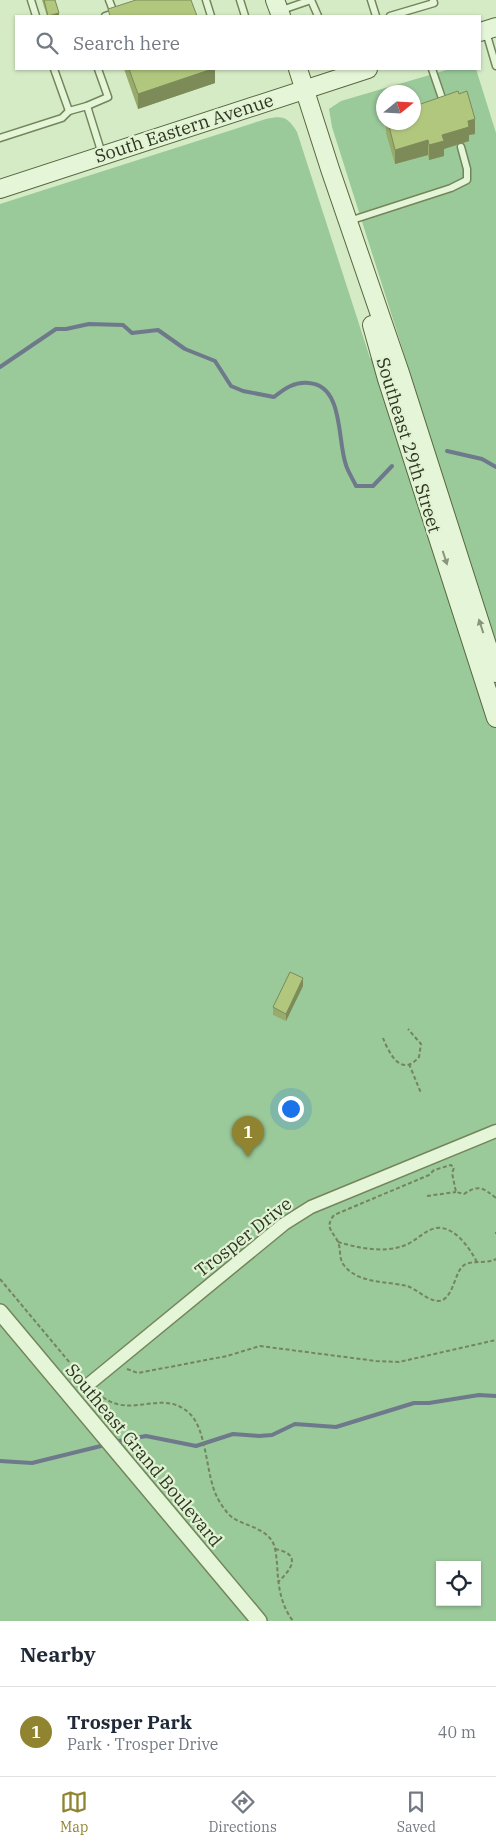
<!DOCTYPE html>
<html lang="en">
<head>
<meta charset="utf-8">
<style>
  :root { --surface:#fff; --page:#f6f6f7; --text:#1f2937; --muted:#747a83; --line:#e0e1e3; --accent:#908430 }
  body { margin:0; font-family:"IBM Plex Serif",serif; background:var(--page); color:var(--text) }
  .controls { position:absolute; right:15px; bottom:15px; display:grid; overflow:hidden; border-radius:0px; box-shadow:0 1px 4px #0004 }
  .controls button { width:45px; height:45px; display:grid; place-items:center; padding:0; border:0; border-bottom:1px solid var(--line); background:var(--surface); color:var(--text); font:25px sans-serif }
  .compass { position:absolute; left:376px; top:85px; width:45px; height:45px; border-radius:50%; background:var(--surface); box-shadow:0 1px 4px #0004; rotate:72deg }
  .you { position:absolute; left:290px; top:1108px; width:18px; height:18px; margin:-12px; border:4px solid #fff; border-radius:50%; background:#1a73e8; box-shadow:0 0 0 8px #1a73e833 }
  .badge { display:grid; place-items:center; width:32px; height:32px; border-radius:50%; background:var(--accent); color:#fff; font-size:16px; font-weight:700 }
  .pin { position:absolute; translate:-50% -41px; filter:drop-shadow(0 1px 2px #0008) }
  .pin::after { content:''; position:absolute; top:26px; width:18px; height:15px; background:inherit; clip-path:polygon(0 0,100% 0,50% 100%) }
  .list { margin:0; padding:0; list-style:none }
  h2 { display:flex; justify-content:space-between; align-items:center; height:65px; margin:0; padding:0 20px; font-size:21px }
  h2 small { font-size:16px; font-weight:400; color:var(--muted) }
  .list li { display:grid; grid-template-columns:32px 1fr auto; gap:15px; align-items:center; box-sizing:border-box; height:90px; padding:0 20px; border-top:1px solid var(--line) }
  .list b { display:block; font-size:19px; white-space:nowrap }
  .list p { margin:0; font-size:16px; white-space:nowrap; color:var(--muted) }
  .list em { font-size:16px; font-style:normal; color:var(--muted) }
  .icon { flex:none; width:28px; height:28px; fill:none; stroke:currentColor; stroke-width:2; stroke-linecap:round; stroke-linejoin:round }
  .map { position:relative; flex:none; width:496px; height:1621px; overflow:hidden }
  .search { position:absolute; background:var(--surface); box-shadow:0 1px 4px #0004; left:15px; right:15px; top:15px; height:55px; display:flex; align-items:center; gap:12px; box-sizing:border-box; padding:0 18px; border-radius:0px; color:var(--muted); font-size:19px }
  .sheet { height:155px; background:var(--surface) }
  nav { display:flex; justify-content:space-around; align-items:center; box-sizing:border-box; height:70px; border-top:1px solid var(--line); background:var(--surface); font-size:14px; color:var(--muted) }
  nav a { display:grid; justify-items:center; gap:2px }
  nav .on { color:var(--accent) }
  .map>svg:first-child { display:block }
  .green { fill:#9ac99a; fill-rule:evenodd }
  .lines { fill:none; stroke-linecap:round; stroke-linejoin:round }
  .stream { stroke:#6e798c; stroke-width:4 }
  .service-casing { stroke:#74855c; stroke-width:9 }
  .minor-casing { stroke:#74855c; stroke-width:15 }
  .tertiary-casing { stroke:#74855c; stroke-width:18 }
  .secondary-casing { stroke:#586740; stroke-width:20 }
  .path { stroke:#74855c; stroke-width:2; stroke-dasharray:4 2.5; stroke-linecap:butt }
  .service { stroke:#e5f6d8; stroke-width:6 }
  .minor { stroke:#e5f6d8; stroke-width:12 }
  .tertiary { stroke:#e5f6d8; stroke-width:15 }
  .secondary { stroke:#e5f6d8; stroke-width:18 }
  .wall { fill:#98ab6c }
  .shaded-wall { fill:#7c8b58 }
  .building { fill:#b1c77e; stroke:#7c8b58 }
  .oneway { fill:#8a967c }
  .labels { text-anchor:middle; dominant-baseline:central; stroke-width:4.5; stroke-linejoin:round; paint-order:stroke }
  .street-label { font-size:18px; fill:#2e361f; stroke:#e1f3d4 }
</style>
</head>
<body>
<div class="map">
<svg width="496" height="1621" viewBox="0 0 496 1621">
  <rect width="100%" height="100%" fill="#d5ebc5"/>
  <path class="green" d="M450 69H476L496 133V1621H0V204L266 119C283 115 288 117 297 132L370 358 411 376 332 127 329 109 341 101ZM384 92H414V122H384ZM440 1565H477V1602H440Z"/>
  <g class="lines">
    <g class="stream">
      <path d="M0 367 56 329H66L89 324 123 325 132 333 158 330 185 349 215 361 231 386 243 391 274 397C284 389 295 381 309 383 344 386 337 440 346 465 348 472 353 479 356 486H373L392 466"/>
      <path d="M447 451 482 459 496 467"/>
      <path d="M114 1442 146 1436 196 1446 233 1434 259 1436 272 1435 295 1424 336 1427 414 1403H429L479 1395 496 1396"/>
      <path d="M0 1461 32 1463 105 1445"/>
    </g>
    <defs>
      <g id="service">
        <path d="M31 0 36 16"/>
        <path d="M206 0 211 16"/>
        <path d="M240 0 245 16"/>
        <path d="M311 0 318 16"/>
        <path d="M371 0 376 16"/>
        <path d="M279 11 311 0"/>
        <path d="M105 16 114 13 109 0"/>
        <path d="M390 16 434 3 433 0"/>
        <path d="M486 32 496 66"/>
        <path d="M54 69 69 111 87 106 102 154"/>
        <path d="M432 69 444 104"/>
        <path d="M87 106 108 97 98 69"/>
        <path d="M0 138 62 118 69 111"/>
        <path d="M349 221 451 188 467 180V169L461 147"/>
      </g>
      <path id="minor" d="M89 1384 284 1224 311 1207 496 1131"/>
      <path id="tertiary" d="M0 1312 259 1621"/>
      <g id="secondary">
        <path d="M275 0 281 16"/>
        <path d="M480 32 496 27"/>
        <path d="M298 69 330 169 400 373 496 673"/>
        <path d="M0 189 368 69"/>
        <path d="M372 325 387 379 496 718"/>
      </g>
    </defs>
    <use href="#service" class="service-casing"/>
    <use href="#minor" class="minor-casing"/>
    <use href="#tertiary" class="tertiary-casing"/>
    <use href="#secondary" class="secondary-casing"/>
    <g class="path">
      <path d="M383 1038C389 1053 401 1078 419 1057L421 1044 408 1029"/>
      <path d="M409 1064 421 1093"/>
      <path d="M427 1196 456 1192"/>
      <path d="M496 1198C483 1188 479 1184 464 1194L456 1192 452 1173 454 1168 451 1165 434 1170 429 1175 334 1215C324 1228 333 1231 338 1242 341 1249 339 1258 343 1264 357 1284 386 1281 407 1286 417 1289 426 1300 438 1301 452 1301 454 1277 461 1268 469 1258 485 1265 496 1259"/>
      <path d="M496 1232V1234"/>
      <path d="M338 1242C358 1248 383 1253 403 1246 413 1243 421 1234 430 1230 451 1220 469 1247 477 1262"/>
      <path d="M0 1279 80 1375"/>
      <path d="M127 1369 138 1373 227 1356 260 1346 376 1361 399 1362 496 1340"/>
      <path d="M98 1393C129 1423 162 1386 190 1414 207 1430 206 1476 217 1497 220 1503 227 1514 233 1518 246 1526 264 1528 272 1541 276 1547 276 1556 277 1563 278 1584 280 1604 293 1621"/>
      <path d="M275 1549C302 1554 292 1569 278 1582"/>
    </g>
    <use href="#service" class="service"/>
    <use href="#minor" class="minor"/>
    <use href="#tertiary" class="tertiary"/>
    <use href="#secondary" class="secondary"/>
  </g>
  <g class="wall">
    <path d="M42 0H55L59 16H47Z"/>
    <path d="M124 69H215V83L138 109Z"/>
    <path d="M415 106 475 134 469 135V141L444 149V156L429 160 428 155 395 164 386 133V122H414Z"/>
    <path d="M303 986 286 1021 273 1015V1007Z"/>
  </g>
  <g class="shaded-wall">
    <path d="M59 13V16H48Z"/>
    <path d="M212 69H215V83L138 109V94Z"/>
    <path d="M475 119V134L469 135V141L444 149V156L429 160V145L442 135 468 121Z"/>
    <path d="M428 140V155L395 164V150Z"/>
    <path d="M303 978V986L286 1021V1014Z"/>
  </g>
  <g class="building">
    <path d="M44 0H55L59 13 48 16Z"/>
    <path d="M136 0H191L197 16H110L108 9Z"/>
    <path d="M129 69H212L138 94Z"/>
    <path d="M458 91 459 94 467 91 475 119 468 121 469 127 442 135 444 141 429 145 428 140 395 150 388 122H414V109L416 108 415 106Z"/>
    <path d="M290 972 303 978 286 1014 273 1007Z"/>
  </g>
  <defs><path id="oneway-solid" d="M-6-.8H1V-3.2L6.5 0L1 3.2V.8H-6Z" transform="scale(1.25)"/></defs>
  <g class="oneway">
    <use href="#oneway-solid" transform="translate(445 558) rotate(72)"/>
    <use href="#oneway-solid" transform="translate(481 626) rotate(-108)"/>
  </g>
  <g class="labels">
    <g class="street-label">
      <text transform="translate(184 128) rotate(-18)">South Eastern Avenue</text>
      <text transform="translate(409 445) rotate(73)">Southeast 29th Street</text>
      <text transform="translate(243 1237) rotate(-38)">Trosper Drive</text>
      <text transform="translate(144 1455) rotate(50)">Southeast Grand Boulevard</text>
    </g>
  </g>
</svg>
<div class="controls">
<button><svg class="icon" aria-label="locate" viewBox="0 0 24 24"><circle cx="12" cy="12" r="6"/><path d="M12 2v4M12 18v4M2 12h4M18 12h4"/></svg></button>
</div>
<svg class="compass" viewBox="-18 -18 36 36"><path d="M0-13l5 13h-10z" fill="#e53935"/><path d="M0 13l5-13h-10z" fill="#747a83"/></svg>
<div class="you"></div>
<div class="pin badge" style="left:248px;top:1157px">1</div>
<div class="search"><svg class="icon" aria-label="search" viewBox="0 0 24 24"><circle cx="10" cy="10" r="6"/><path d="M15 15l6 6"/></svg>Search here</div>
</div>
<section class="sheet">
<h2>Nearby<small></small></h2>
<ul class="list">
<li><span class="badge">1</span><div><b>Trosper Park</b><p>Park · Trosper Drive</p></div><em>40 m</em></li>
</ul>
</section>
<nav>
<a class="on"><svg class="icon" aria-label="map" viewBox="0 0 24 24"><path d="M3 6l6-2 6 2 6-2v14l-6 2-6-2-6 2zM9 4v14M15 6v14"/></svg>Map</a>
<a><svg class="icon" aria-label="directions" viewBox="0 0 24 24"><path d="M12 3l9 9-9 9-9-9zM9 14v-3h6M13 9l2 2-2 2"/></svg>Directions</a>
<a><svg class="icon" aria-label="saved" viewBox="0 0 24 24"><path d="M7 4h10v16l-5-4-5 4z"/></svg>Saved</a>
</nav>
</body>
</html>
